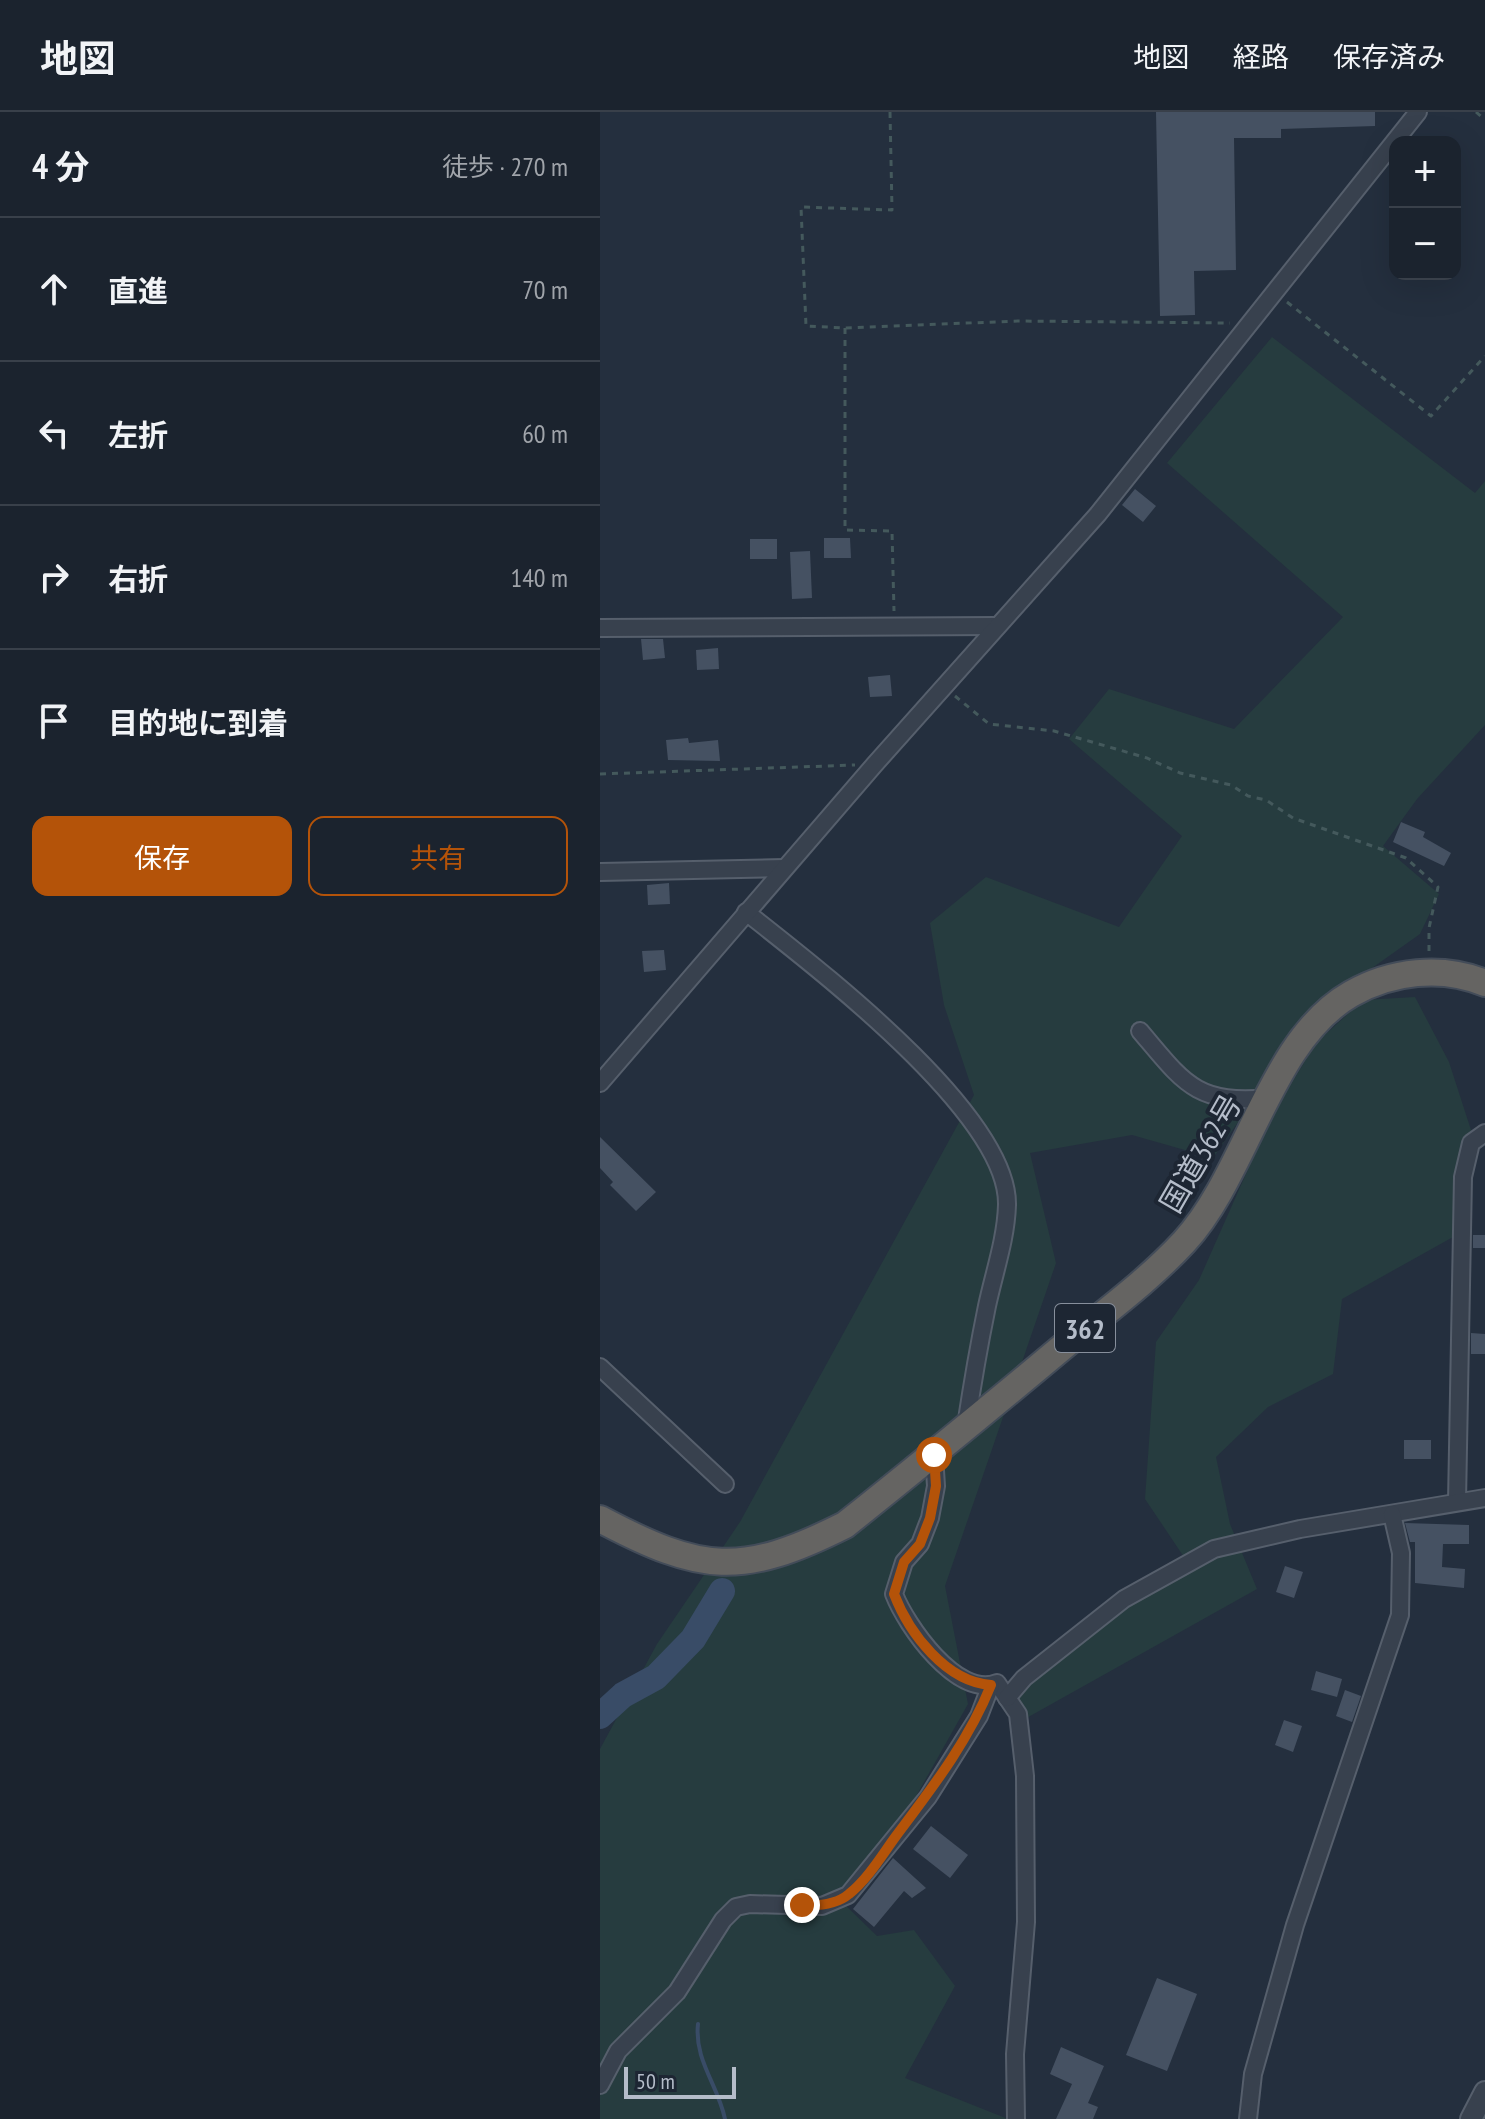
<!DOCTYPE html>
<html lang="ja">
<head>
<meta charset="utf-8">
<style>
  :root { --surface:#1b232e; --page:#282f3a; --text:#f1f3f6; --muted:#a0a4aa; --line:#39404a; --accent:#b45309 }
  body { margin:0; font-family:"PT Sans Narrow","Noto Sans JP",sans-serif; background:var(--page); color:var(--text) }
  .controls { position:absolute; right:24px; top:24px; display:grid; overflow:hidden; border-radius:16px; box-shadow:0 8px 32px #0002 }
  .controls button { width:72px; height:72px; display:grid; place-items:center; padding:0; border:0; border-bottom:2px solid var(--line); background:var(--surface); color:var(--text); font:40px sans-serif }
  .scale { position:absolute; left:24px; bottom:20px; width:112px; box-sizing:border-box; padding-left:8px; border:4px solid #b4bcc9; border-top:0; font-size:22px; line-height:28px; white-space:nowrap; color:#b4bcc9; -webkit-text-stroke:6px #1d2633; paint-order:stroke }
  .stop { position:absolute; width:24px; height:24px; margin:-18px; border:6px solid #b45309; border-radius:50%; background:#fff }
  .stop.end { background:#b45309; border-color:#fff; box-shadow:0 2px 8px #0008 }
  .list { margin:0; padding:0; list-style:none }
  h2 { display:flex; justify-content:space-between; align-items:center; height:104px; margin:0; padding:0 32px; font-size:34px }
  h2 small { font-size:26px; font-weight:400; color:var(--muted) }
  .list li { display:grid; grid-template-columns:52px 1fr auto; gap:24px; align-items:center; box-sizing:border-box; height:144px; padding:0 32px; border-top:2px solid var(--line) }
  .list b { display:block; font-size:30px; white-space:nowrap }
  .list em { font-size:26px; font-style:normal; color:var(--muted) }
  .actions { display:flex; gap:16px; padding:24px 32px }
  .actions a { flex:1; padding:18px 0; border:2px solid var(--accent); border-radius:16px; text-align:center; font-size:28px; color:var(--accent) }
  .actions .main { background:var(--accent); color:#fff }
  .icon { flex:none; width:44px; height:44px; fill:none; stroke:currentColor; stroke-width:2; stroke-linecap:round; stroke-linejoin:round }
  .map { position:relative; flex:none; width:885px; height:2007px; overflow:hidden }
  header { display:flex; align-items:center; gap:48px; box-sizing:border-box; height:112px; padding:0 40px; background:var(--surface); border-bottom:2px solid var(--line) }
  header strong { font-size:38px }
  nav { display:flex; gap:44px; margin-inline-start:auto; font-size:28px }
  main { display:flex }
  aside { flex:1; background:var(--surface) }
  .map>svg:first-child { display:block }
  .green { fill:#263c3f }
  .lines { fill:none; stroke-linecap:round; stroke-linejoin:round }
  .stream { stroke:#394c67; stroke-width:4 }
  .river { stroke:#394c67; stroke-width:26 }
  .building { fill:#455162 }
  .minor-casing { stroke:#565f6c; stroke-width:20 }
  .tertiary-casing { stroke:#565f6c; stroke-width:24 }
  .trunk-casing { stroke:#434c59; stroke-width:30 }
  .path { stroke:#44595c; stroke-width:3; stroke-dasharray:6 6; stroke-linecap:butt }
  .minor { stroke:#38414e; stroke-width:16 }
  .tertiary { stroke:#38414e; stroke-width:20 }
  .trunk { stroke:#656462; stroke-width:26 }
  .route { stroke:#b45309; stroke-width:10 }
  .labels { text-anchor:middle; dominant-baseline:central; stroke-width:8; stroke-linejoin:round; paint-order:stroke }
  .shield { fill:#1d2633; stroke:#878f9c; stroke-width:2 }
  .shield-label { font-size:28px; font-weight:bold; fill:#b4bcc9 }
  .street-label { font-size:30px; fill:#b4bcc9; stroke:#1d2633 }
</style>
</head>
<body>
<header>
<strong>地図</strong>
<nav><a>地図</a><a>経路</a><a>保存済み</a></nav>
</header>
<main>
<aside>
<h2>4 分<small>徒歩 · 270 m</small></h2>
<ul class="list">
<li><svg class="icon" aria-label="ahead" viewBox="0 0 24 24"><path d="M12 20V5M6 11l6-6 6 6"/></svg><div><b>直進</b></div><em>70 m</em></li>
<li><svg class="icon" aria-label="left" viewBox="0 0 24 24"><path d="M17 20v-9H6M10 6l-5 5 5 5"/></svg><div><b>左折</b></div><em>60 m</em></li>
<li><svg class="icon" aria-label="right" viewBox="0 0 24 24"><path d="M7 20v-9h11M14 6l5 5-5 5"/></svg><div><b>右折</b></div><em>140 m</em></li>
<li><svg class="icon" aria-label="arrive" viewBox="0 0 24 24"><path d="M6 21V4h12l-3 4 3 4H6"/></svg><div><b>目的地に到着</b></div></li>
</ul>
<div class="actions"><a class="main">保存</a><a>共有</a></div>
</aside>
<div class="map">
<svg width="885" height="2007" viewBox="0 0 885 2007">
  <rect width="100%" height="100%" fill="#242f3e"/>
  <g class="green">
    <path d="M672 225 875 381 885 369V613L817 687 783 734 839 782 820 822 720 893 613 1046 532 1023 430 1041 456 1151 345 1474 368 1592 302 1709 237 1785 277 1824 314 1818 355 1874 305 1966 408 2007H0V1637L57 1532 140 1410 374 983 344 893 330 811 386 765 519 815 582 724 469 627 509 577 634 617 743 505 567 351Z"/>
    <path d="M815 885 849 950 871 1018 862 1120 742 1187 733 1262 668 1295 616 1345 630 1412 657 1477 423 1608 418 1588 444 1549 588 1451 545 1387 556 1230 599 1168 672 1003 716 931 763 888Z"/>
  </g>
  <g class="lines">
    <path class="stream" d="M98 1912C94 1948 118 1973 125 2007"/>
    <path class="river" d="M0 1604 23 1583 56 1565 93 1527 122 1479"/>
  </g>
  <g class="building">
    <path d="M556 0H775V14L681 17V26H634L636 158 594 159 595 203 560 204Z"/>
    <path d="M535 377 556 394 543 410 522 393Z"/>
    <path d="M224 426H250L251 446H224Z"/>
    <rect x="150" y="427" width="27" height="20"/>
    <path d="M210 439 212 486 192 487 190 440Z"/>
    <path d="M41 527H63L65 546 43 548Z"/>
    <path d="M118 536 119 557 97 558 96 538Z"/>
    <path d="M290 563 292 584 270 585 268 565Z"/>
    <path d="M88 626 89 631 118 628 120 649 68 648 66 628Z"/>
    <path d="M801 710 825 720 823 725 851 741 844 754 793 730Z"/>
    <path d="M69 771 70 792 48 793 47 773Z"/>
    <path d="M64 838 66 858 44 860 42 839Z"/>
    <path d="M0 1025 56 1080 36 1099 10 1073 13 1070 0 1056Z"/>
    <rect x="873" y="1123" width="12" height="13"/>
    <path d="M871 1221 885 1222V1242H871Z"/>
    <rect x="804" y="1328" width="27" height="19"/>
    <path d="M805 1411 869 1413V1432H843L842 1455 865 1457 864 1476 815 1471V1430H810Z"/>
    <path d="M685 1454 703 1460 694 1486 676 1480Z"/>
    <path d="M716 1559 742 1567 737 1585 711 1578Z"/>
    <path d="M745 1578 761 1584 752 1610 736 1604Z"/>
    <path d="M684 1608 702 1614 693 1640 675 1633Z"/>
    <path d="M331 1714 368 1743 350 1766 313 1737Z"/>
    <path d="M293 1746 326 1776 312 1786 304 1779 274 1815 253 1797Z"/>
    <path d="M557 1866 597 1882 567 1959 526 1943Z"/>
    <path d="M461 1935 504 1954 488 1991 498 1995 493 2007H456L472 1972 450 1962Z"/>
  </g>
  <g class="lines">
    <defs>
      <g id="minor">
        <path d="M0 516 397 514"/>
        <path d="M0 760 184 756"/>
        <path d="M146 800C214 854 409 1002 407 1093 406 1127 394 1161 387 1194 379 1233 372 1274 366 1314"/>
        <path d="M540 919C584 971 596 993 669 986"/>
        <path d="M0 971 275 652 498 402 818 0"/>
        <path d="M0 1255 125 1372"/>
        <path d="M334 1343 336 1374 330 1406 320 1432 304 1450 294 1482C306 1513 357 1587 397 1571L418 1602 425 1664 426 1810 415 1942 416 2007"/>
        <path d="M857 1390 863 1065 871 1031 885 1021"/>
        <path d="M407 1586 424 1566 524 1487 614 1437 700 1417 885 1386"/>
        <path d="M0 1973 18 1939 77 1880 123 1808 136 1795 150 1792 222 1794 248 1783 328 1685 379 1604 391 1573"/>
        <path d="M648 2007 653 1962 695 1813 800 1503 801 1441 792 1402"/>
      </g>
      <path id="tertiary" d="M871 2007 885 1980"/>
      <path id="trunk" d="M0 1407C102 1461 141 1465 245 1413 319 1354 392 1294 465 1233 505 1200 549 1168 584 1130 647 1062 670 928 751 882 791 859 842 853 885 871"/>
    </defs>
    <use href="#minor" class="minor-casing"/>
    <use href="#tertiary" class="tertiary-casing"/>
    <use href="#trunk" class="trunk-casing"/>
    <g class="path">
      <path d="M290 0 292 98 201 95 206 214 245 216 418 209 630 211"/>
      <path d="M876 0 885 8"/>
      <path d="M687 190 831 304 885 244"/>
      <path d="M245 216V418L292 419 294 499"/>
      <path d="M355 584 389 612 454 619 547 646 580 661 631 673 648 684 666 688 693 706 806 746 838 775 829 816V840"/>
      <path d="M0 662 255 653"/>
    </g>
    <use href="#minor" class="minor"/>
    <use href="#tertiary" class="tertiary"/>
    <use href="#trunk" class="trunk"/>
  </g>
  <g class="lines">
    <path class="route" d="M202 1793C218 1794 236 1793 249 1782 268 1767 282 1743 296 1724 332 1676 368 1630 391 1573 346 1570 309 1521 294 1482L304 1450 320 1432 330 1406 336 1374 334 1343"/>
  </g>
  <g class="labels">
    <rect class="shield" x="455" y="1192" width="60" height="48" rx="6"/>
    <g class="shield-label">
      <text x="485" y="1216">362</text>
    </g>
    <g class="street-label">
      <text transform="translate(600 1041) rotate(-60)">国道362号</text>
    </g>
  </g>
</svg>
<div class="controls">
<button>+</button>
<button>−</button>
</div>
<div class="scale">50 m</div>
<div class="stop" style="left:334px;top:1343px"></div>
<div class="stop end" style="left:202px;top:1793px"></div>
</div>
</main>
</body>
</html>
